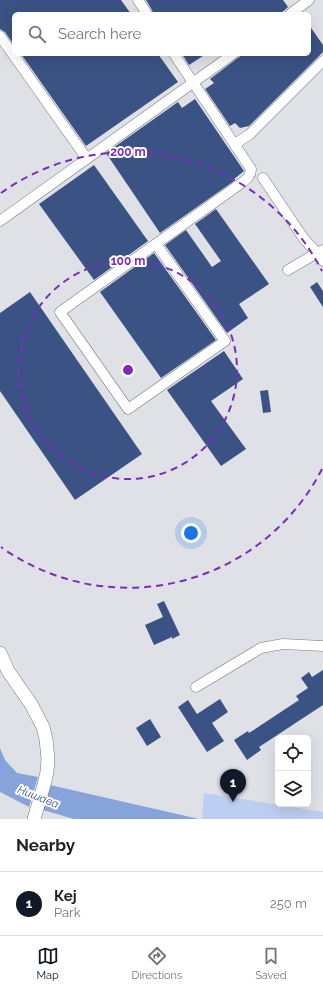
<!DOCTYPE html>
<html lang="en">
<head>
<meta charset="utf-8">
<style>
  :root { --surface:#fff; --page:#f2f2f2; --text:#202124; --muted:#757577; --line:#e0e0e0; --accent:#111827 }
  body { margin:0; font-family:Raleway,sans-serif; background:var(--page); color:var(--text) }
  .controls { position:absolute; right:12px; bottom:12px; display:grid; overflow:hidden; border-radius:6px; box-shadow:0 4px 16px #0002 }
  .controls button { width:36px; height:36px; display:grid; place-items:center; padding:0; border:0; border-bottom:1px solid var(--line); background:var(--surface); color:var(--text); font:20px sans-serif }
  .you { position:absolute; left:191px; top:533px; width:14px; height:14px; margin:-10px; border:3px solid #fff; border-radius:50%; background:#1a73e8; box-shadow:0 0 0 6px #1a73e833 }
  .badge { display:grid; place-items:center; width:26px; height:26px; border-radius:50%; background:var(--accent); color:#fff; font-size:13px; font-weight:700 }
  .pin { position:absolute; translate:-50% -33px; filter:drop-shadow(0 1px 2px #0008) }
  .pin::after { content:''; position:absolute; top:21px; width:14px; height:12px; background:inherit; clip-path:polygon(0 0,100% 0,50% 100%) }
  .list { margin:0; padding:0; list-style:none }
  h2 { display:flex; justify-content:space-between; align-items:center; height:52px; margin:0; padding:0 16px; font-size:17px }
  h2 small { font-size:13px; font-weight:400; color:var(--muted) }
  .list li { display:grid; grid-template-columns:26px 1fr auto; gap:12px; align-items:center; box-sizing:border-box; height:64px; padding:0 16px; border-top:1px solid var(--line) }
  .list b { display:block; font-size:15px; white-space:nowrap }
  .list p { margin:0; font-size:13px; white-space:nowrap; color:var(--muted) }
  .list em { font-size:13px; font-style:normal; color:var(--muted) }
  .icon { flex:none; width:22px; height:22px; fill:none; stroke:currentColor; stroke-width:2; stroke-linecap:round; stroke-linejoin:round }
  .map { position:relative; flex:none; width:323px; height:819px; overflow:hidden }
  .search { position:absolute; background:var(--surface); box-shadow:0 4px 16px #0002; left:12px; right:12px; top:12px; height:44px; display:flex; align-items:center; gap:10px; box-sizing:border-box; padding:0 14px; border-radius:6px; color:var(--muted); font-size:15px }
  .sheet { height:116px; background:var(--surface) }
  nav { display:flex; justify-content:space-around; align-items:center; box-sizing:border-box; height:56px; border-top:1px solid var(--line); background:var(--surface); font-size:11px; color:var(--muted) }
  nav a { display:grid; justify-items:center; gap:2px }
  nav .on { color:var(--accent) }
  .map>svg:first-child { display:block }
  .green { fill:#bccff2 }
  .water { fill:#86a3da }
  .building { fill:#3a5384 }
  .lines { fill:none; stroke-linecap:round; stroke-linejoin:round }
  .minor-casing { stroke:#76787c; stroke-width:11 }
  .major-casing { stroke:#76787c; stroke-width:14 }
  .minor { stroke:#fff; stroke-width:10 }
  .major { stroke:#fff; stroke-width:13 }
  .ring { fill:none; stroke:#7b2cbf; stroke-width:2; stroke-dasharray:7 5 }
  .labels { text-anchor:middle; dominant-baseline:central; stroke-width:4; stroke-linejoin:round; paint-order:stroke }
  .water-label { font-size:11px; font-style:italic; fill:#325397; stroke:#fff }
  .centre { fill:#7b2cbf; stroke:#fff; stroke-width:2 }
  .ring-label { font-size:12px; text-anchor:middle; font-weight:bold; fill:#7b2cbf; stroke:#fff; stroke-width:4; stroke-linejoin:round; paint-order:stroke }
</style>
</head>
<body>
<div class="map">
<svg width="323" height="819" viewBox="0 0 323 819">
  <rect width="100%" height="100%" fill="#dfe1e6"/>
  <path class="green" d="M204 793 323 812V819H202Z"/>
  <g class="water">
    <path d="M0 748 5 760 17 773 38 777 29 807 0 792Z"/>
    <path d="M50 785 199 819H74L43 810Z"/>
  </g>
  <g class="building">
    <path d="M0 0H121L131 14H14V45L5 32 0 29Z"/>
    <path d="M146 0H283L288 7 280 14H153L152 10Z"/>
    <path d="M309 25 323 45V52L249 126 240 128 235 123 230 126 205 89 214 83 210 79 243 54H309Z"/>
    <path d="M21 54H158L178 82 86 146Z"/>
    <path d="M182 54H206L189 65Z"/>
    <path d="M195 99 244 171 233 180 234 181 160 233 106 153 178 102 182 108Z"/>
    <path d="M94 165 148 241 94 280 39 204Z"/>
    <path d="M216 209 269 284 239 304 248 318 227 333 165 245 186 230 212 267 221 261 195 224Z"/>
    <path d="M154 253 216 340 161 378 100 292Z"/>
    <path d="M317 282 323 291V307L310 287Z"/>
    <path d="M30 292 142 454 75 500 0 391V313Z"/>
    <path d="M224 351 243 379 211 401 246 449 221 466 167 390Z"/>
    <path d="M268 390 271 412 263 413 260 391Z"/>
    <path d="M164 601 180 635 172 639V637L154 645 145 625 163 617 157 604Z"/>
    <path d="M323 670V705L259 747 261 750 247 760 234 740 248 731 249 733 299 700 296 696 308 688 301 678 309 672 312 677Z"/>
    <path d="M220 699 228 712 212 723 224 741 207 752 178 707 188 700 197 714Z"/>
    <path d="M150 719 161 737 147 746 136 728Z"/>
  </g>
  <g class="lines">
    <defs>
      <g id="minor">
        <path d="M138 0 147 14"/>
        <path d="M290 14 309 0"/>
        <path d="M0 36 87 159"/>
        <path d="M235 144 250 134 323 61"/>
        <path d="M263 178 304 239 317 253 323 261"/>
        <path d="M0 221 233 54"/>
        <path d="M156 244 225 341 128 409 60 312 243 182C248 178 251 175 251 169L174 54"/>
        <path d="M288 270 317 253 323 250"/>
        <path d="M196 687 261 648 283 644 323 646"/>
      </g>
      <path id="major" d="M0 653 8 671 31 704 43 727 46 739 48 759 47 772 44 785 34 819"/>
    </defs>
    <use href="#minor" class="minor-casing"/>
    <use href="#major" class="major-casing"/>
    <use href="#minor" class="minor"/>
    <use href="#major" class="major"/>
  </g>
  <g class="ring">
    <circle cx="128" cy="370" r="109"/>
    <path d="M322 469A218 218 0 0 1 1 547M1 193A218 218 0 0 1 322 271"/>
  </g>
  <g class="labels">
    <g class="water-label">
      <text transform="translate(38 797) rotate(21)">Нишава</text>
    </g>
  </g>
  <circle cx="128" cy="370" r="6" class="centre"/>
  <g class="ring-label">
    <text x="128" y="156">200 m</text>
    <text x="128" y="265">100 m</text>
  </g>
</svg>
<div class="controls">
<button><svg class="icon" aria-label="locate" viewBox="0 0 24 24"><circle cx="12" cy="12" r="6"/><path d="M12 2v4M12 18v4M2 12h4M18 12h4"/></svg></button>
<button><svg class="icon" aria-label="layers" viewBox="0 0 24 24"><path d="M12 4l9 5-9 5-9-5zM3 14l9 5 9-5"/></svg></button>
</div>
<div class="you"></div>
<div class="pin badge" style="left:233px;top:802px">1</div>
<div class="search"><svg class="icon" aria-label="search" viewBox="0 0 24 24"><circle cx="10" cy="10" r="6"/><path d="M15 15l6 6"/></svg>Search here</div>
</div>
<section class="sheet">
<h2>Nearby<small></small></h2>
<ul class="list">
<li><span class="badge">1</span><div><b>Кеј</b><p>Park</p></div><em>250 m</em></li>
</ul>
</section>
<nav>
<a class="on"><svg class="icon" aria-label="map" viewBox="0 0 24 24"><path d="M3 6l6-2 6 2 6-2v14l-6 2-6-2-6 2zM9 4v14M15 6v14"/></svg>Map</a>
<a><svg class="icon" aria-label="directions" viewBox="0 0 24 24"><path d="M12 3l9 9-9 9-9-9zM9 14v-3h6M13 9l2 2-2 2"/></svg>Directions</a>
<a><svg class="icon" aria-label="saved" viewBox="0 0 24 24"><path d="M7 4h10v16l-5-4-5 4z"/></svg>Saved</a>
</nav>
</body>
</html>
